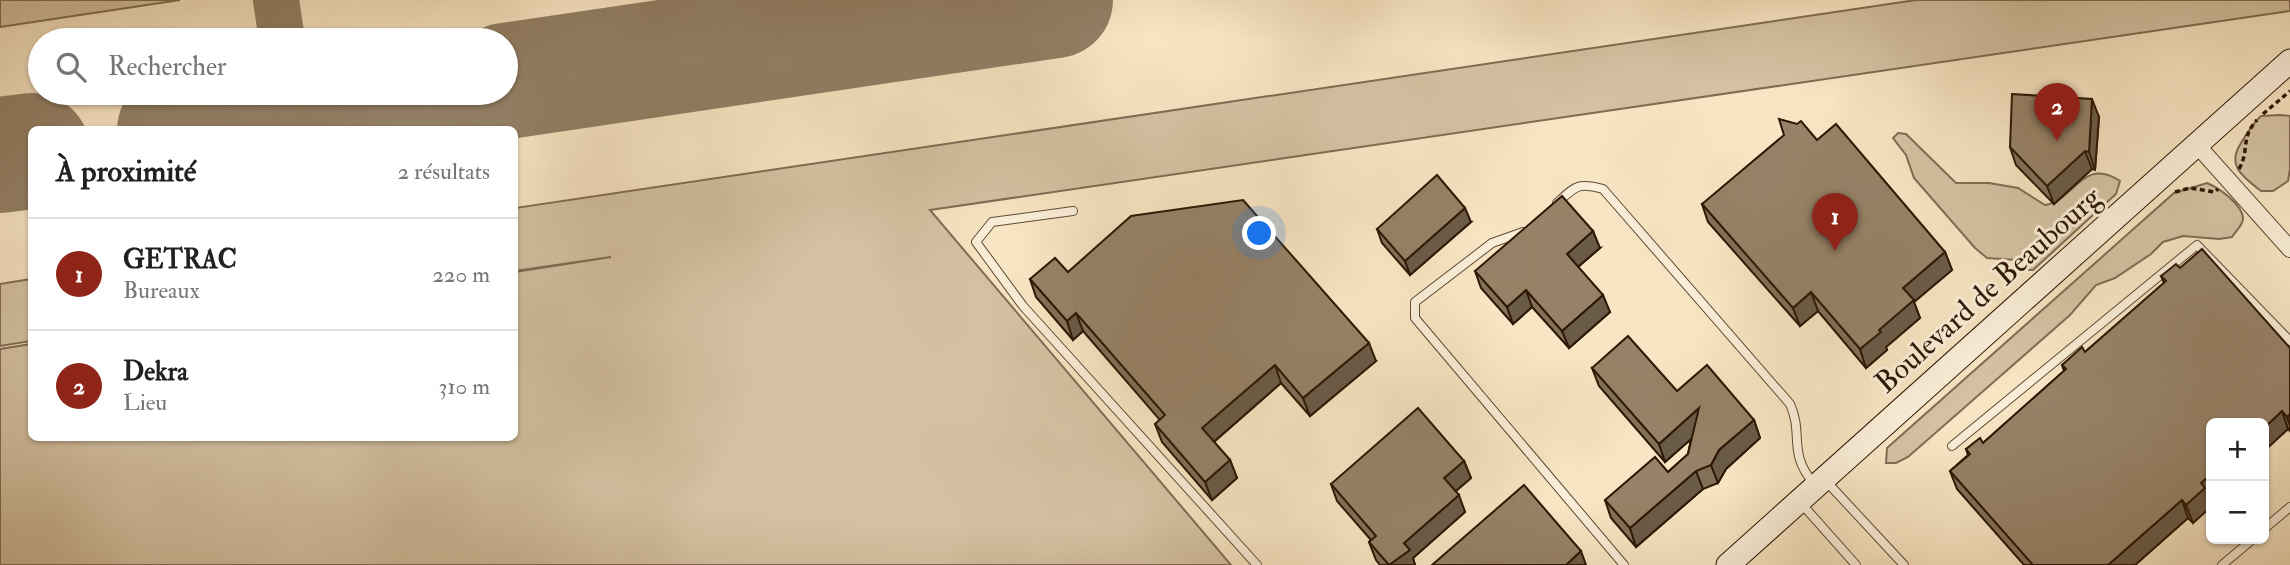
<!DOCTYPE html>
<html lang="fr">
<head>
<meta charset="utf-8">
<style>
  :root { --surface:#fff; --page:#f2f2f2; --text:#202124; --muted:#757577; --line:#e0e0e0; --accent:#8f2418 }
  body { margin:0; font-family:"IM FELL Double Pica",serif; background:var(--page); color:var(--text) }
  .controls { position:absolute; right:21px; bottom:21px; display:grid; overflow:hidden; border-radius:10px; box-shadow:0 2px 5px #0004 }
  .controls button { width:63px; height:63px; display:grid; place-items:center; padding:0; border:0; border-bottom:2px solid var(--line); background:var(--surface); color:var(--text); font:35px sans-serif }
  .you { position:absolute; left:1260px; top:234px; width:24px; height:24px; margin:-18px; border:5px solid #fff; border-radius:50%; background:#1a73e8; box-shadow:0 0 0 10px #1a73e833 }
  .badge { display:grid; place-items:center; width:46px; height:46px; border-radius:50%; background:var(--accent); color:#fff; font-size:23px; font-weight:700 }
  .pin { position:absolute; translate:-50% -58px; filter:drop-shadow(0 2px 4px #0008) }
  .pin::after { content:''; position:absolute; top:37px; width:24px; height:21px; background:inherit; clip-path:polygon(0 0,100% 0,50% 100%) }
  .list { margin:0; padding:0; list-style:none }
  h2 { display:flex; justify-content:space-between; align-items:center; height:91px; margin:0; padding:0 28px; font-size:30px }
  h2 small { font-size:23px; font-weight:400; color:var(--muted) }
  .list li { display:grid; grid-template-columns:46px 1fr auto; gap:21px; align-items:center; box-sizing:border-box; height:112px; padding:0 28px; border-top:2px solid var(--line) }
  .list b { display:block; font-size:26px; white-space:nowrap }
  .list p { margin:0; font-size:23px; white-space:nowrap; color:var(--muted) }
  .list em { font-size:23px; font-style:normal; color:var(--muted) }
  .icon { flex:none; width:38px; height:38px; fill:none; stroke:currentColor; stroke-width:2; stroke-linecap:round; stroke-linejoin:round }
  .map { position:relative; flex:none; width:2290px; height:565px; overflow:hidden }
  .search { position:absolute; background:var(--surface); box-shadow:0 2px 5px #0004; left:28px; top:28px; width:490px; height:77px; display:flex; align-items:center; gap:18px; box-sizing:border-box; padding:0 24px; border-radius:38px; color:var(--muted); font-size:26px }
  .panel { position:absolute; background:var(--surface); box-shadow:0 2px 5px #0004; left:28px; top:126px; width:490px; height:315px; border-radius:10px }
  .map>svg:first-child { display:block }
  .green { fill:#d5c2a3; stroke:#816c54; stroke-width:2 }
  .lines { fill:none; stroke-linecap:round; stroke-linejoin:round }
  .taxiway { stroke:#927e64; stroke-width:46 }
  .runway { stroke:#927e64; stroke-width:116 }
  .lane-casing { stroke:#604a34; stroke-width:10 }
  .street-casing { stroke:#604a34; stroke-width:18 }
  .secondary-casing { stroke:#2d1704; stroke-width:25 }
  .path { stroke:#2d1704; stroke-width:3.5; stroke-dasharray:5 3.5; stroke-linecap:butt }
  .lane { stroke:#faeed8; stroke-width:8 }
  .street { stroke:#faeed8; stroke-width:16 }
  .secondary { stroke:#faeed8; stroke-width:23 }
  .wall { fill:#827059; stroke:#2d1704; stroke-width:2 }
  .shaded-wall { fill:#6a5b48; stroke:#2d1704; stroke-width:2 }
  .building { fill:#978267; stroke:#2d1704; stroke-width:2 }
  .labels { text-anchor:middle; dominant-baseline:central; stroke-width:6; stroke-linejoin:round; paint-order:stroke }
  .street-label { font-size:30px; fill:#2d1704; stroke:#faeed8 }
</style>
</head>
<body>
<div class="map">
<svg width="2290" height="565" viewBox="0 0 2290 565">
  <rect width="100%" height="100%" fill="#f8e5c3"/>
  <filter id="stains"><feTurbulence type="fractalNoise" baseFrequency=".00286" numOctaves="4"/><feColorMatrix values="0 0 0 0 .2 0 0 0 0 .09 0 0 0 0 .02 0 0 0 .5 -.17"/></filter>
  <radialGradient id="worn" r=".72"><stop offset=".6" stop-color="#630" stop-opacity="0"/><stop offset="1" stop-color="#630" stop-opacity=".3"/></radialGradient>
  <g class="green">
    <path d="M0 0H180L0 27Z"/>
    <path d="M1916 0H2290V11L930 210 1231 565H0V349L31 344 32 438H514L515 272 611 257 515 271V208Z"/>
    <path d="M2280 115 2290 116V169L2288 181 2273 191H2261C2243 177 2226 166 2241 143 2247 133 2252 124 2261 116Z"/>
    <path d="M1898 133 1906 134 1956 183H1989L2018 188 2045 205C2075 200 2083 156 2120 181L2116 194 2033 270H2022L2016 260 1987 258 1975 248 1914 178 1906 155 1893 138Z"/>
    <path d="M2207 183C2219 188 2242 204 2243 218 2244 224 2235 232 2232 237L2219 239 2183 236 2163 242 2151 254 2115 278 2096 285 2070 315 1908 457 1896 463H1886L1887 448 2174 193Z"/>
    <path d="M31 279V341L0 346V284Z"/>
  </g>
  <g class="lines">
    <g class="taxiway">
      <path d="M276 0 282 40"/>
      <path d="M727 0 733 47"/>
      <path d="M953 0 955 15"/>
      <path d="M291 93 294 112"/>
    </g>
    <g class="runway">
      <path d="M506 81 1055 0"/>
      <path d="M175 130 424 93"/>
      <path d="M0 155 32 151"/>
    </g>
    <defs>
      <g id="lane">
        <path d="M1557 203C1576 186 1578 182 1603 189L1790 404C1804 435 1787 452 1814 484"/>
        <path d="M1073 211 992 222 976 242 1023 306 1257 565"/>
        <path d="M1523 232 1492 243 1415 302V318L1624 565"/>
        <path d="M1952 446 2197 245 2290 341"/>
        <path d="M1825 480 1904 565"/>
        <path d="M1800 502 1856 565"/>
        <path d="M2264 529 2290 507"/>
        <path d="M2222 565 2253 539"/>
      </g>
      <path id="street" d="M2197 145 2290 249"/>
      <path id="secondary" d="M1728 565 2290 61"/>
    </defs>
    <use href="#lane" class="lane-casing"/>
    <use href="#street" class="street-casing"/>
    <use href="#secondary" class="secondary-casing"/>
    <g class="path">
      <path d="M2263 114 2290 91"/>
      <path d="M2239 169C2250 150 2240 138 2257 120"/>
      <path d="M2175 192 2190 188 2215 192 2218 189"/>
    </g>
    <use href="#lane" class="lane"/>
    <use href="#street" class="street"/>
    <use href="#secondary" class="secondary"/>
  </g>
  <g class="wall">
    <path d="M2099 117 2095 170 2092 169 2054 204 2016 165 2010 147Z"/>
    <path d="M1817 140 1945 252 1952 270 1914 302 1920 318 1886 347 1887 350 1866 368 1818 311 1800 326 1708 222 1702 204Z"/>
    <path d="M1471 222 1410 275 1382 243 1377 229Z"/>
    <path d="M1600 248 1578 267 1610 312 1569 348 1532 307 1513 324 1481 288 1475 271Z"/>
    <path d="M2180 268 2290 348V431L2288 429 2264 451V423L2193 523 2188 518 2135 565H2024L1957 489 1950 471 1968 455 1966 449 1983 443 2064 371 2062 365 2085 352 2164 283 2161 276Z"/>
    <path d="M1068 272 1376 361 1310 416 1281 383 1214 442 1230 460 1237 478 1212 500 1162 442 1155 424 1160 420 1083 331 1073 340 1036 297 1030 279Z"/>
    <path d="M1592 368 1677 391 1754 420 1760 438 1726 469 1718 483 1703 489 1636 547 1611 518 1605 500 1668 472 1688 454 1691 439 1665 462 1599 386Z"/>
    <path d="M1464 461 1471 478 1456 491 1465 512 1413 558 1415 565H1380L1376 560 1369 542 1371 540 1337 501 1331 484Z"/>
  </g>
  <g class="shaded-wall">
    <path d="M2092 99 2099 117 2095 170 2089 152Z"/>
    <path d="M2085 151 2092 169 2054 204 2047 186Z"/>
    <path d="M1465 208 1471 222 1410 275 1405 261Z"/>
    <path d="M1593 231 1600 248 1573 271 1567 254Z"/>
    <path d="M1945 252 1952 270 1914 302 1920 318 1886 347 1887 350 1866 368 1860 349 1879 330 1903 288Z"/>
    <path d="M1526 290 1532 307 1513 324 1507 307Z"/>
    <path d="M1811 292 1818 311 1800 326 1793 308Z"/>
    <path d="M1603 295 1610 312 1569 348 1562 331Z"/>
    <path d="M1076 313 1083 331 1073 340 1067 321Z"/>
    <path d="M1369 343 1376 361 1310 416 1303 398Z"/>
    <path d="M1275 365 1281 383 1209 446 1202 428Z"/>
    <path d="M1699 408 1706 426 1665 462 1659 444Z"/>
    <path d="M2282 411 2288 429 2264 451V428Z"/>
    <path d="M2290 414V426L2287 417Z"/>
    <path d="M1754 420 1760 438 1726 469 1718 483 1711 465 1719 450Z"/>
    <path d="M1230 460 1237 478 1212 500 1205 482Z"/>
    <path d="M1464 461 1471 478 1451 495 1444 478Z"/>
    <path d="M1696 471 1703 489 1636 547 1630 528Z"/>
    <path d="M2211 474V498L2209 499 2211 507 2193 523 2186 505 2201 483Z"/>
    <path d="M1459 495 1465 512 1413 558 1415 565H1389L1404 543Z"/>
    <path d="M2182 500 2188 518 2135 565H2108Z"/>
    <path d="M1581 551 1586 565H1566Z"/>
  </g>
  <g class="building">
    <path d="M2012 94 2092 99 2089 152 2085 151 2047 186 2010 147Z"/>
    <path d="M1779 119 1797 124 1801 121 1817 140 1836 124 1945 252 1903 288 1914 300 1879 330 1881 332 1860 349 1811 292 1793 308 1702 204 1784 135Z"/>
    <path d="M1437 175 1465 208 1405 261 1377 229Z"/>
    <path d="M1562 196 1593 231 1567 254 1603 295 1562 331 1526 290 1507 307 1475 271Z"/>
    <path d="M1243 200 1369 343 1303 398 1275 365 1202 428 1230 460 1205 482 1155 424 1165 415 1076 313 1067 321 1030 279 1055 258 1068 272 1131 216Z"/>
    <path d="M2202 249 2290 348V414L2287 417 2282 411 2264 428V423H2211V474L2201 483 2205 488 2186 505 2182 500 2108 565H2033L1950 471 1970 454 1966 449 1980 438 1983 443 2066 369 2062 365 2082 347 2085 352 2166 281 2161 276 2176 264 2180 268Z"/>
    <path d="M1628 336 1677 391 1707 365 1754 420 1719 450 1711 465 1696 471 1630 528 1605 500 1655 457 1668 472 1688 454 1699 408 1659 444 1592 368Z"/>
    <path d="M1418 408 1464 461 1444 478 1459 495 1404 543 1410 550 1389 565 1369 542 1376 536 1331 484Z"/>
    <path d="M1524 485 1581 551 1566 565H1432Z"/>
  </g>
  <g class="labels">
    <g class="street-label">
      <text transform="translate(1988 290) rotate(-42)">Boulevard de Beaubourg</text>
    </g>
  </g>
  <rect width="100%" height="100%" filter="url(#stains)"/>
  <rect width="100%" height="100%" fill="url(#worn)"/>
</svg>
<div class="controls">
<button>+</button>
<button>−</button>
</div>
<div class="you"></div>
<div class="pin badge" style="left:1835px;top:251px">1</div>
<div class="pin badge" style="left:2057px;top:141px">2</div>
<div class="search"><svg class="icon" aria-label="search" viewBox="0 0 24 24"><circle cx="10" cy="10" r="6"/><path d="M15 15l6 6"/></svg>Rechercher</div>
<section class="panel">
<h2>À proximité<small>2 résultats</small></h2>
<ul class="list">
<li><span class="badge">1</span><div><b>GETRAC</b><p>Bureaux</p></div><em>220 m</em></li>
<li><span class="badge">2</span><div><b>Dekra</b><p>Lieu</p></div><em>310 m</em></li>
</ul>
</section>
</div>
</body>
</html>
